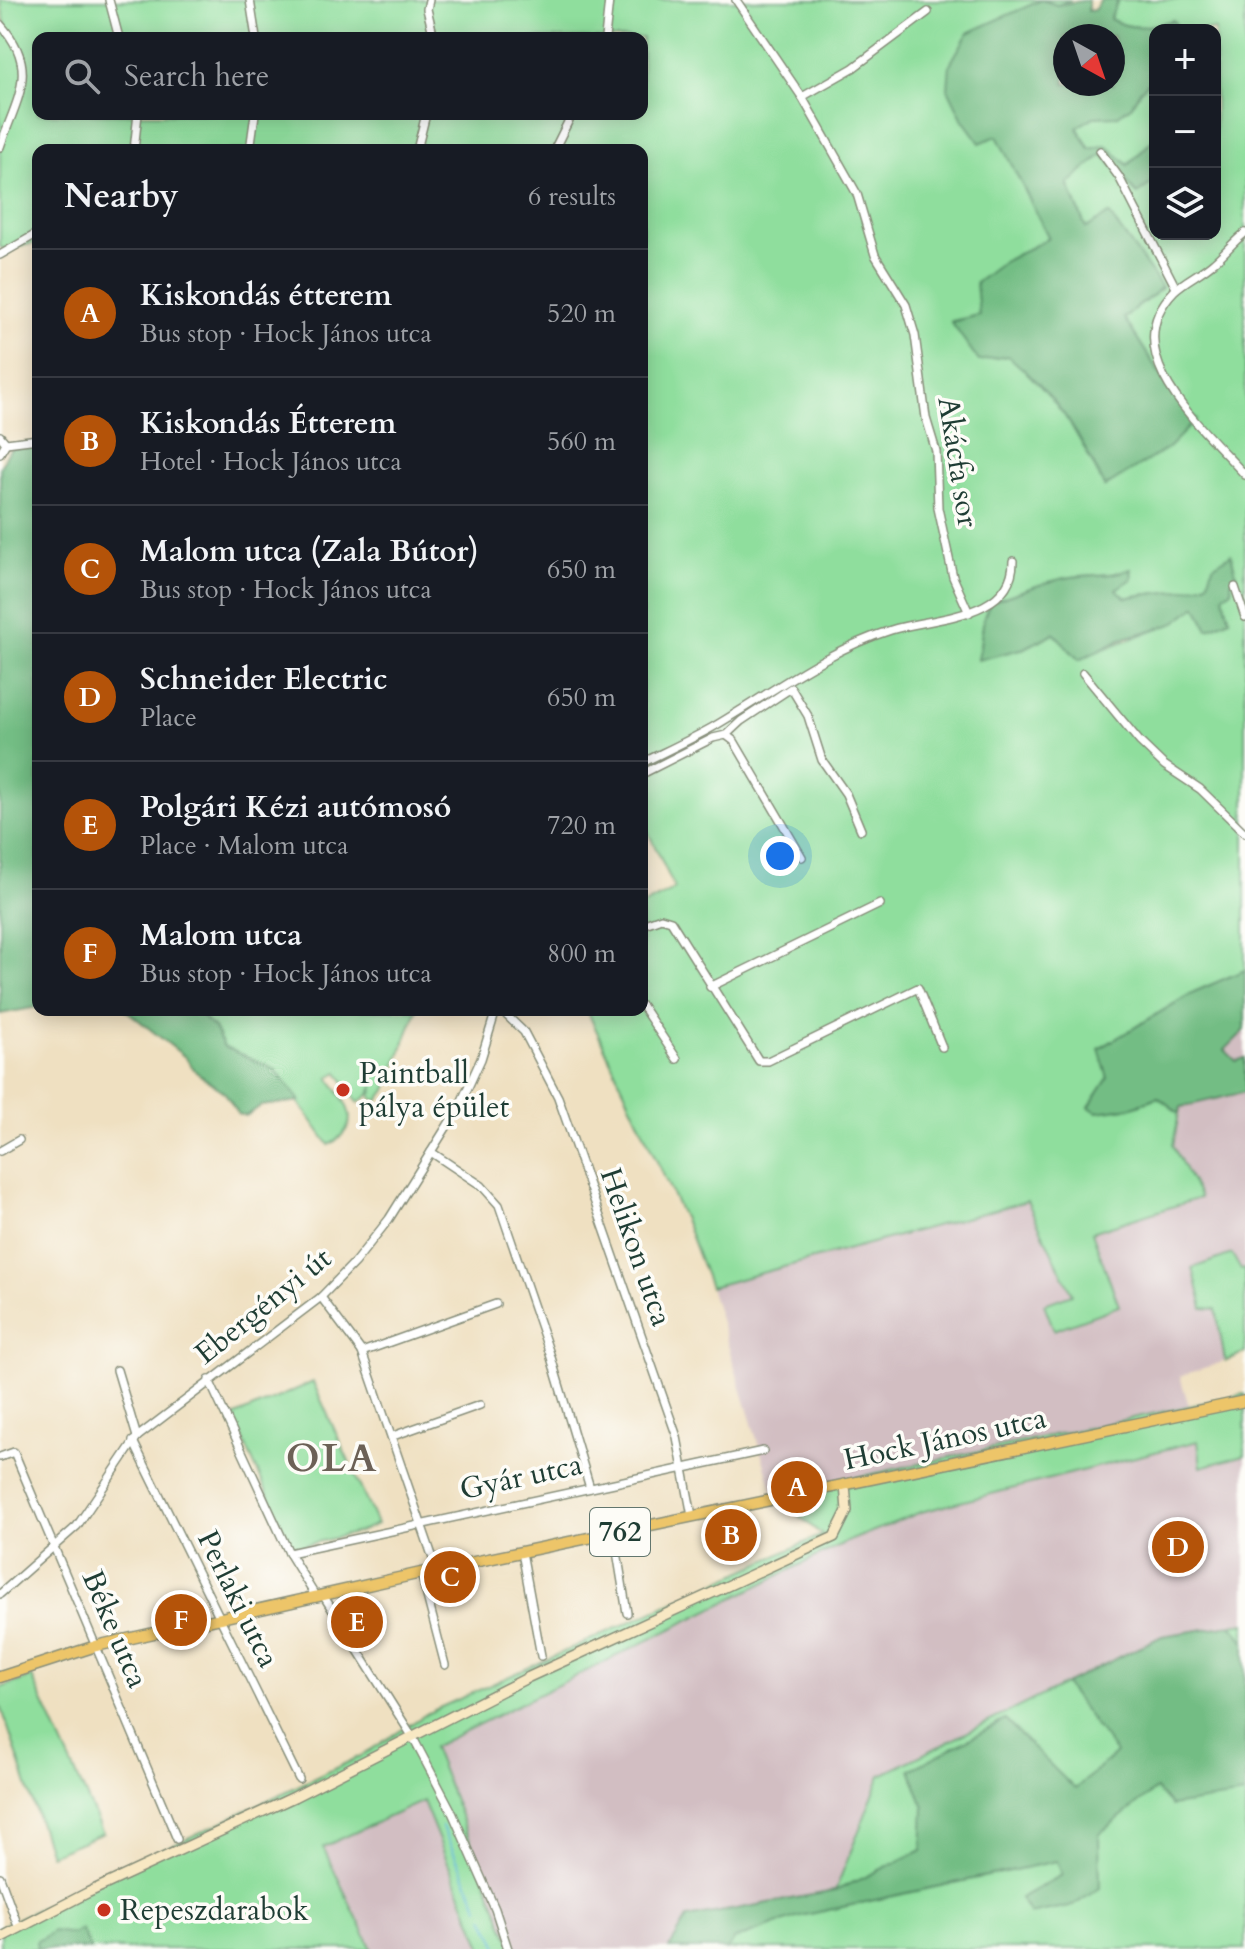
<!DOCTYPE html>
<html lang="en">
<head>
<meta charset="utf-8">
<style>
  :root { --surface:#171b24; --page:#242831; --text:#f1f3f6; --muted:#9ea1a6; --line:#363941; --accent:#b45309 }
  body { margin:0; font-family:Cardo,serif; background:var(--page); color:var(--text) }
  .controls { position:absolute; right:24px; top:24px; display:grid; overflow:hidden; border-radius:16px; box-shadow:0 4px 20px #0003 }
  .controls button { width:72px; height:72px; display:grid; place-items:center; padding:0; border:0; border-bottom:2px solid var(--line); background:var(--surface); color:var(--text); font:40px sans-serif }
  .compass { position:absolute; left:1053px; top:24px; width:72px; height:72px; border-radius:50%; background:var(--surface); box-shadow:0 4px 20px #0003; rotate:140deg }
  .you { position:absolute; left:780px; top:856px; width:28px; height:28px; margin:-20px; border:6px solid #fff; border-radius:50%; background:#1a73e8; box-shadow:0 0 0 12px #1a73e833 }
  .badge { display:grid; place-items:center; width:52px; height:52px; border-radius:50%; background:var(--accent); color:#fff; font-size:26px; font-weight:700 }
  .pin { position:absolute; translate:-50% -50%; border:4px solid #fff; box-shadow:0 2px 8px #0006 }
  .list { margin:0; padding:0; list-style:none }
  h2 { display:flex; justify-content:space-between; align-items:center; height:104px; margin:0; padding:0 32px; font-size:34px }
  h2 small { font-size:26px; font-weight:400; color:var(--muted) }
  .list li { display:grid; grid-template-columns:52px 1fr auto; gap:24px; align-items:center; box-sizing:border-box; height:128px; padding:0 32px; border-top:2px solid var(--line) }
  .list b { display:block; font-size:30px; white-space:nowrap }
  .list p { margin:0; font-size:26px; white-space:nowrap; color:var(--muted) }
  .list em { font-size:26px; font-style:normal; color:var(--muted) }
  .icon { flex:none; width:44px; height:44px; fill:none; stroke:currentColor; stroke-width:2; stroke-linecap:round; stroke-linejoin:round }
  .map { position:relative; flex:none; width:1245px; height:1949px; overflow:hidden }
  .search { position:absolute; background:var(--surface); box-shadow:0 4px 20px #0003; left:32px; top:32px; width:616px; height:88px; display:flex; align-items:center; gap:20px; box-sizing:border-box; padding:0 28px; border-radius:16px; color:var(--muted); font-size:30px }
  .panel { position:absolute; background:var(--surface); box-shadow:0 4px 20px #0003; left:32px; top:144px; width:616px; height:872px; border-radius:16px }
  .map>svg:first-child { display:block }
  .industrial { fill:#d2bec2 }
  .green { fill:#8fde9d; stroke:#578e68; stroke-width:2; fill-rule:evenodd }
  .forest { fill:#73bd84; stroke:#497d5c; stroke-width:2; fill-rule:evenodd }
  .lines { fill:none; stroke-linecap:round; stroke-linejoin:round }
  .stream { stroke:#5bb6d9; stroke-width:2 }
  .street-casing { stroke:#878e7a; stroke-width:10 }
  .secondary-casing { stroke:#878e7a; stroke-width:12 }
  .primary-casing { stroke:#878e7a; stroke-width:13 }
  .street { stroke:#fff; stroke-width:7 }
  .secondary { stroke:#f8e8c3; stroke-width:9 }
  .primary { stroke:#edc569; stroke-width:10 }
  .poi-dot { fill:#c8321e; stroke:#fdfcf7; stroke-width:3 }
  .labels { text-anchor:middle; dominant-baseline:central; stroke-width:7; stroke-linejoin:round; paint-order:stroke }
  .shield { fill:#fdfcf7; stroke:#62766e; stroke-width:2 }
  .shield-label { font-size:28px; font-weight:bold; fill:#1f3d34 }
  .street-label { font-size:30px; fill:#1f3d34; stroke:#fdfcf7 }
  .poi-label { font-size:30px; fill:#1f3d34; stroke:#fdfcf7; text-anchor:start }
  .district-label { font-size:38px; font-weight:bold; letter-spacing:2px; fill:#6c6156; stroke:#fdfcf7 }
</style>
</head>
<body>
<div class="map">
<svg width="1245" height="1949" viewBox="0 0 1245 1949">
  <rect width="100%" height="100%" fill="#fdfcf7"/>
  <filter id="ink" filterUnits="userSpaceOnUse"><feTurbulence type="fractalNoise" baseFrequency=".0125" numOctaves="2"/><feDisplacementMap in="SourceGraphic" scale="16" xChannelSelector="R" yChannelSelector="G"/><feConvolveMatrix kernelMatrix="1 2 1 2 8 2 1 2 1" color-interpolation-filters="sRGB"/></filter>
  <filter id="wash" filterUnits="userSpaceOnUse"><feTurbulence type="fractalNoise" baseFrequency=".006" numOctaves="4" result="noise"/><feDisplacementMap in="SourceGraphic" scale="32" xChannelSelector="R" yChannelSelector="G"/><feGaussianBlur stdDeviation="1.8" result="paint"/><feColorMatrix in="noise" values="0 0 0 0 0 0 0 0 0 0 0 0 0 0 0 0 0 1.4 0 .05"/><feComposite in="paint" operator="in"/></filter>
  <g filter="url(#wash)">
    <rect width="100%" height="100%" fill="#efe0c1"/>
    <g class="industrial">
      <path d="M1245 1030V1058L1236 1061 1224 1050Z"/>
      <path d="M1245 1092V1269L1216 1309 1225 1361 1180 1376 1189 1406 774 1495 710 1287 1027 1201 1072 1294 1054 1329 1118 1307 1092 1232 1200 1198 1173 1146 1181 1107Z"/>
      <path d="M1198 1441 1201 1467 1245 1455V1623L1162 1636 881 1775 835 1891 687 1918 669 1949H513L432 1747 844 1543 921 1512Z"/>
      <path d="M424 1801 461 1890 483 1949H372L323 1846Z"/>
    </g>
    <g class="green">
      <path d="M0 0H1071L1057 5 1041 0 1004 18 997 135 1049 238 1003 262 979 315 952 321 979 361 1008 355C1057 397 1077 430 1104 487L1171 391 1124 318 1162 288 1086 228 1068 183 1103 154 1137 194 1155 181V234H1215V30H1179L1173 20C1149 27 1132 31 1109 19L1118 0H1245V970L1194 992 1099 1049 1108 1078 1089 1107 1097 1112 1133 1107 1158 1097 1179 1113 1173 1146 1200 1198 1092 1232 1119 1306 1054 1330 1044 1304 1072 1294 1027 1201 710 1287 686 1224 587 1010H642V906L675 889 642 819V150H38V243L4 249 0 247V30L6 26ZM38 38H642V114H38ZM1130 569 1132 579 1116 589 1126 598C1155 591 1180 594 1208 583L1230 619 1208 629 1197 606C1161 633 1119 640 1079 660L1054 633 1025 648 978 659 984 617 990 602C1019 593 1051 578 1081 576 1101 574 1110 576 1130 569Z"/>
      <path d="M1155 77V138L1128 165 1090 149 1077 127 1094 117 1117 115 1132 105 1140 90Z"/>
      <path d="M194 1010H417L386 1090 378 1101 371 1098 375 1082 369 1095 358 1103 338 1072 329 1077C347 1106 365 1123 329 1145L275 1069 224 1047 214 1028Z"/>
      <path d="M1232 1254 1241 1270 1245 1269V1353L1225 1361 1216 1309 1203 1308 1193 1268Z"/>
      <path d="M313 1382 377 1524 359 1532 292 1548 233 1417Z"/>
      <path d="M1245 1394V1455L1201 1467 1198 1441 921 1512 844 1543 433 1747 513 1949H483L423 1801 323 1847 372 1949H0V1927L361 1756 428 1713 822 1535 774 1495Z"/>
      <path d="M1245 1623V1949H669L687 1918 835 1891 881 1775 1162 1636Z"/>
      <path d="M32 1677 103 1833 50 1855 0 1703V1688Z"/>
    </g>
    <g class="forest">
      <path d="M1041 0 1057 5 1088 0V11L1094 10 1101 0H1118L1110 19C1132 31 1150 27 1173 20L1179 30H1155V77L1140 90 1132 105 1117 116 1094 117 1077 127 1090 149 1106 145 1128 165 1155 138V181L1137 194 1103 154 1068 184 1086 228 1109 214 1162 287 1124 318 1171 391 1196 420 1168 448 1105 487C1077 430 1058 397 1008 356L979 361 951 322 979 315 976 283 1003 262 1049 238 997 136 980 143 963 120 948 89 950 64 968 33ZM1065 36H1113V84H1065Z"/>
      <path d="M38 442V1007L0 1014V467L10 449Z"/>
      <path d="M1231 554 1237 577 1231 582 1232 590 1223 596 1230 619 1208 629 1197 606 1173 624 1121 639 1079 660 1054 633 1025 648 978 660 984 617 990 602C1019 593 1051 578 1081 576 1102 574 1110 576 1131 569L1132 579 1116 589 1126 598C1154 591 1180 594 1208 583L1213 566Z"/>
      <path d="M1245 970V1030L1225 1050 1236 1061 1245 1058V1092L1181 1107 1179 1113 1158 1097 1133 1107 1097 1112 1089 1107 1108 1078 1099 1049 1194 992Z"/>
      <path d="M126 1010H194L214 1028 224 1047 275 1069 300 1101 261 1106 246 1116 238 1114 225 1093 196 1072 185 1057Z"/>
      <path d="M1231 1625 1245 1641V1795L1171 1806 1156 1789 1099 1834 1100 1888 1074 1905 1030 1914 1020 1898 1062 1875 1057 1861 796 1917 735 1939 727 1949H669L687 1918 835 1891 922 1850 924 1807 910 1770 1005 1720 1075 1789 1116 1753 1065 1684 1162 1636Z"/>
      <path d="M81 1929 91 1949H37L36 1942 53 1931 72 1934Z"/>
    </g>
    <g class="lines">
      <g class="stream">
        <path d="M442 1827 479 1907"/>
        <path d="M484 1917 499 1949"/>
      </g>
    </g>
  </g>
  <g filter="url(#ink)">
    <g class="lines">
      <defs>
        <g id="street">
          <path d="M109 0 119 38"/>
          <path d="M250 0 256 38"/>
          <path d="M429 0 427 9 434 38"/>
          <path d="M736 0 802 97 857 194 875 255 906 305 915 335 926 418 936 451 938 508 953 577 969 613"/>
          <path d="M0 24C41 69 16 99 0 147"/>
          <path d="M605 38 609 0"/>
          <path d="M802 97 853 68 928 12"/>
          <path d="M134 150 138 114"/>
          <path d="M250 150 255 114"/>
          <path d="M417 150 426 114"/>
          <path d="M554 150 572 114"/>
          <path d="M1100 151 1119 177 1176 288"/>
          <path d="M1245 233C1234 241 1225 253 1214 262 1202 273 1185 280 1174 291 1113 354 1204 429 1245 475"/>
          <path d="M0 255 38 233"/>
          <path d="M0 436 6 443 0 453"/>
          <path d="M6 443 38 439"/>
          <path d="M1235 587 1245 617"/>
          <path d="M1083 673 1140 742 1164 765 1200 789 1245 833"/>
          <path d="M726 735 734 741 802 857"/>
          <path d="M642 763C666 751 690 740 713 727 771 693 827 650 891 630 932 617 1013 619 1013 561"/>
          <path d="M642 774 713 738 726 735 741 721 791 688 808 716 822 760 846 794 861 830"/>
          <path d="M642 925 661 918 671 921 759 1061H768L918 988 942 1047"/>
          <path d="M710 987 880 904"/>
          <path d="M642 1006 677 1059"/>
          <path d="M501 1010 524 1032 558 1097 677 1437 692 1516"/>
          <path d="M0 1151 19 1140"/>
          <path d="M431 1152 482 1186 499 1205 550 1354 590 1488"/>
          <path d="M321 1297 362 1352 437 1570"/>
          <path d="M362 1352 496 1304"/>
          <path d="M117 1370 137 1437"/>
          <path d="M209 1380 289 1553 316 1597"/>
          <path d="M393 1436 480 1405"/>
          <path d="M133 1441 299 1779"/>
          <path d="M0 1457 14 1452 177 1839"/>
          <path d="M614 1533 627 1613"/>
          <path d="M522 1552 541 1656"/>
          <path d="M289 1553 763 1451"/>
          <path d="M421 1573 445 1665"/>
          <path d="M0 1594 77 1526 137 1437 321 1297 355 1262 389 1219 459 1107 481 1059 496 1010"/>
          <path d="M323 1595 412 1736 451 1810 495 1909 508 1949"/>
          <path d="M0 1877 19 1929"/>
        </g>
        <path id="secondary" d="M0 1938 87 1893 294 1797 529 1677 834 1537 847 1511 845 1484"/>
        <path id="primary" d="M0 1677 96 1646 421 1573 1245 1401"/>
      </defs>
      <use href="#street" class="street-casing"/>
      <use href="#secondary" class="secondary-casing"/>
      <use href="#primary" class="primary-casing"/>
      <use href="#street" class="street"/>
      <use href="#secondary" class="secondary"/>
      <use href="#primary" class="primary"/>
    </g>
  </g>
  <g class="poi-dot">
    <circle cx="343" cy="1090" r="8"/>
    <circle cx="104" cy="1910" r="8"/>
  </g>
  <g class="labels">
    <rect class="shield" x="590" y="1508" width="60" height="48" rx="6"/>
    <g class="shield-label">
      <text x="620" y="1532">762</text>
    </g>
    <g class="street-label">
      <text transform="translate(958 462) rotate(81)">Akácfa sor</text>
      <text transform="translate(636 1247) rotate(71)">Helikon utca</text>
      <text transform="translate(263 1306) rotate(-39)">Ebergényi út</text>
      <text transform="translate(945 1439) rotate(-12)">Hock János utca</text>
      <text transform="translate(521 1477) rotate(-12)">Gyár utca</text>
      <text transform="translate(238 1599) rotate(64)">Perlaki utca</text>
      <text transform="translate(115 1629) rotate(67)">Béke utca</text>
    </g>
    <g class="poi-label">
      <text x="359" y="1073">Paintball<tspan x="359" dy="34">pálya épület</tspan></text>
      <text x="120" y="1910">Repeszdarabok</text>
    </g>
    <g class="district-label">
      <text x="332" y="1459">OLA</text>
    </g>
  </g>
</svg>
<div class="controls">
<button>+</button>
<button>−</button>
<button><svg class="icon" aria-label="layers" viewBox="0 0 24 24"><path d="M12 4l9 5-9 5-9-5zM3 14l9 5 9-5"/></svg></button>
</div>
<svg class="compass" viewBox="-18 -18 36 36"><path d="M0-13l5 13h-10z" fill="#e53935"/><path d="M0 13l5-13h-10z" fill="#9ea1a6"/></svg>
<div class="you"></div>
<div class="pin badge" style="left:797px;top:1487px">A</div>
<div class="pin badge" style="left:731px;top:1535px">B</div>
<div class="pin badge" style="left:450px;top:1577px">C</div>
<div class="pin badge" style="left:1178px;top:1547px">D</div>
<div class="pin badge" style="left:357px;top:1622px">E</div>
<div class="pin badge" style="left:181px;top:1620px">F</div>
<div class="search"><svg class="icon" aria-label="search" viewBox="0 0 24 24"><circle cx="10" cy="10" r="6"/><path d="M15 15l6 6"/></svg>Search here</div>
<section class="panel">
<h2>Nearby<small>6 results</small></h2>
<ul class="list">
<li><span class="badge">A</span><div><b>Kiskondás étterem</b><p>Bus stop · Hock János utca</p></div><em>520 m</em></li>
<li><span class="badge">B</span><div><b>Kiskondás Étterem</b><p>Hotel · Hock János utca</p></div><em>560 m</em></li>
<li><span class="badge">C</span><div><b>Malom utca (Zala Bútor)</b><p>Bus stop · Hock János utca</p></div><em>650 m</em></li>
<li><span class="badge">D</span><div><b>Schneider Electric</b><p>Place</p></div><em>650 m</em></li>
<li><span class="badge">E</span><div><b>Polgári Kézi autómosó</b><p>Place · Malom utca</p></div><em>720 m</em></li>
<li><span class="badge">F</span><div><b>Malom utca</b><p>Bus stop · Hock János utca</p></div><em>800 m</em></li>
</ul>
</section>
</div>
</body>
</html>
